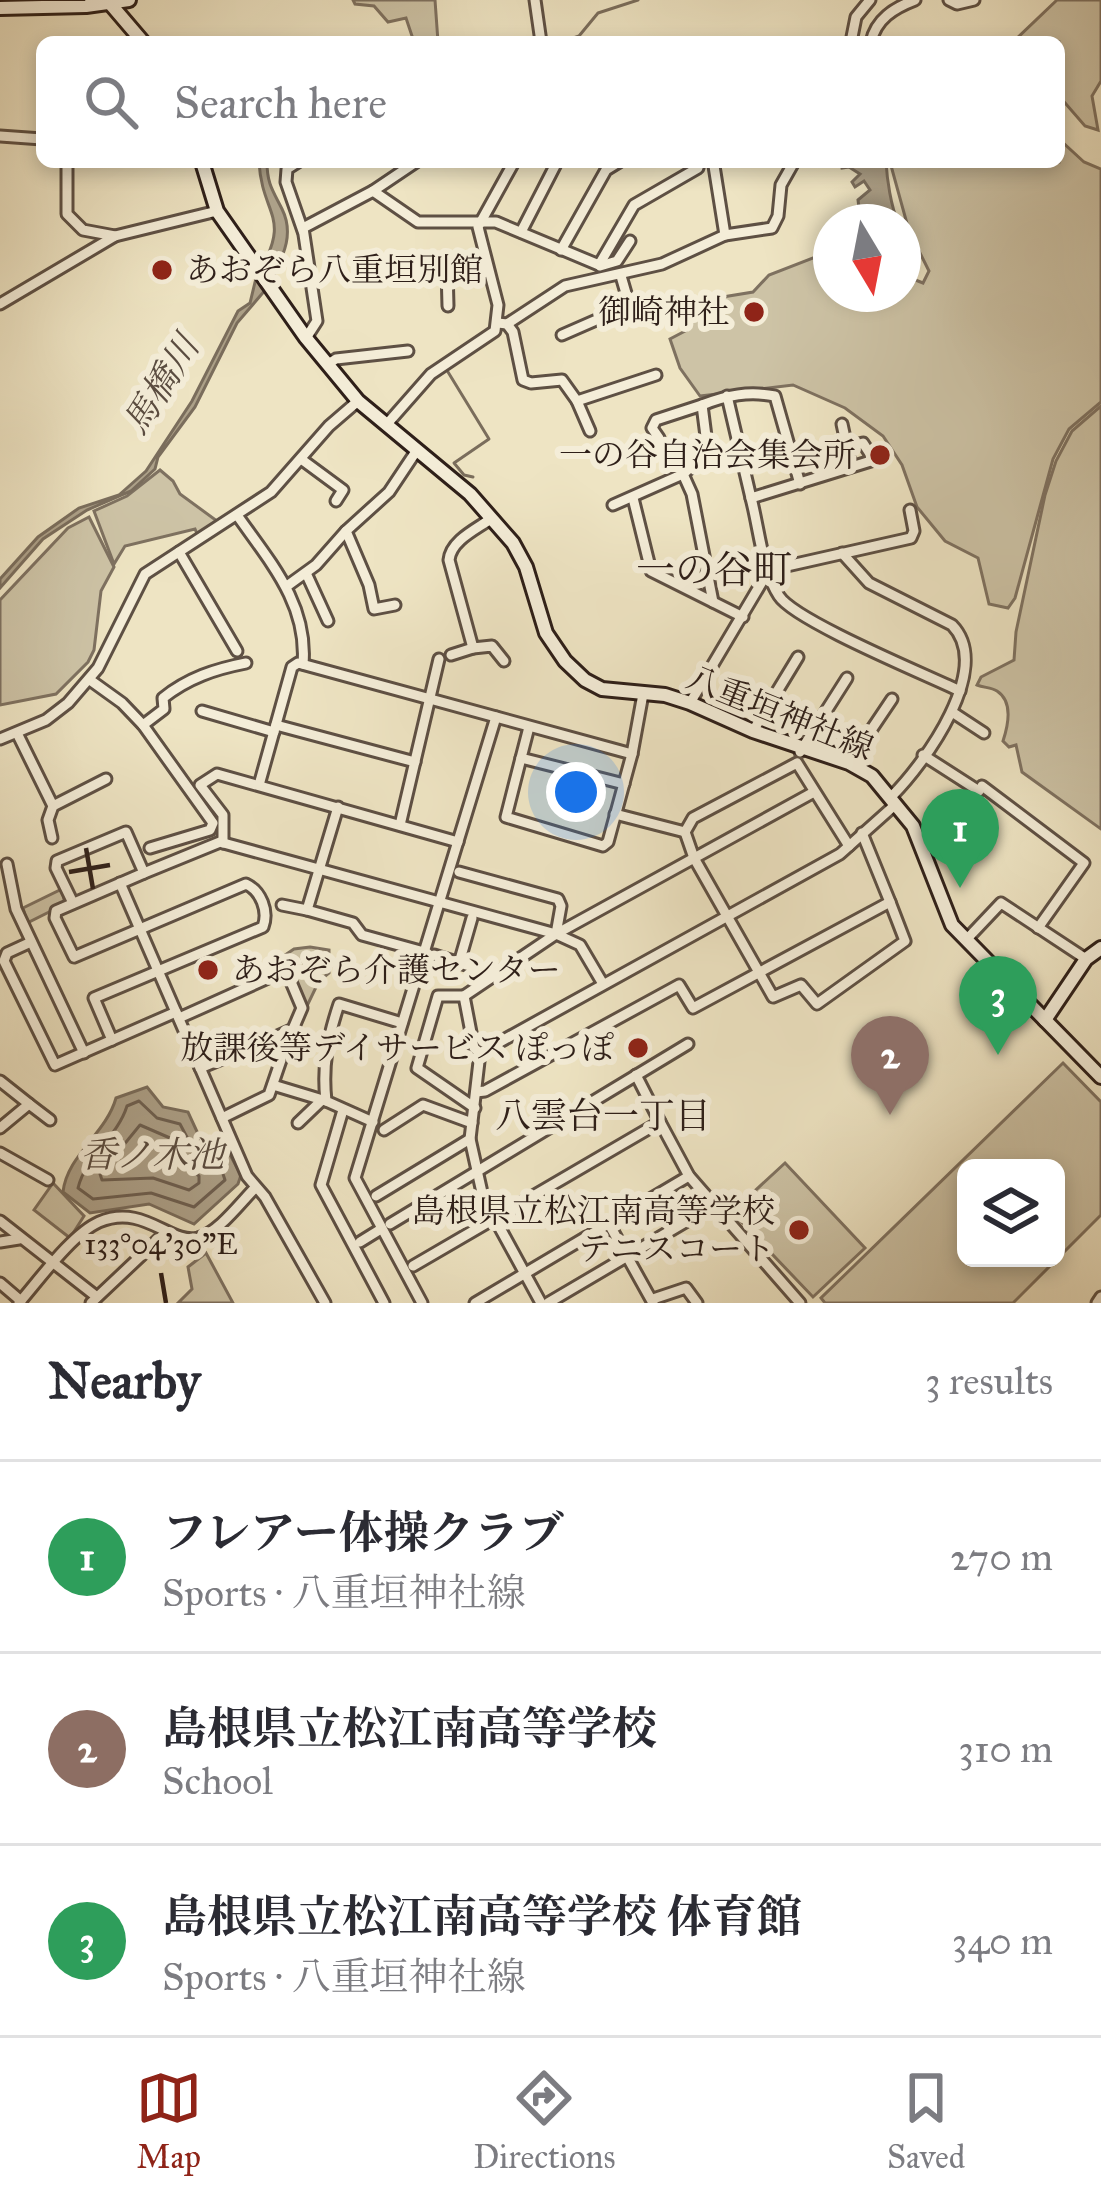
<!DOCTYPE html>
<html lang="en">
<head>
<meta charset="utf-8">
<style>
  :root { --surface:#fff; --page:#f2f2f3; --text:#2b2b33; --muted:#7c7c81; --line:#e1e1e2; --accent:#8f2418 }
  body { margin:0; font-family:"IM FELL Great Primer","Noto Serif JP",serif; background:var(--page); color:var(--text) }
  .controls { position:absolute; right:36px; bottom:36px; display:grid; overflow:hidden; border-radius:18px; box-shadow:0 6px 18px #0003 }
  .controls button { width:108px; height:108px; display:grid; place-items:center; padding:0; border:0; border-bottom:3px solid var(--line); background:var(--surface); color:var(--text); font:60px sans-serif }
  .compass { position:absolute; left:813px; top:204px; width:108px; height:108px; border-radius:50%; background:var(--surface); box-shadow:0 6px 18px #0003; rotate:170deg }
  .you { position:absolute; left:576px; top:792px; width:42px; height:42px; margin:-30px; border:9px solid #fff; border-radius:50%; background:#1a73e8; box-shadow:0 0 0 18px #1a73e833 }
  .badge { display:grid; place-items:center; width:78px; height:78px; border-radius:50%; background:var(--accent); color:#fff; font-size:39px; font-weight:700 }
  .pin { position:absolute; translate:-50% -99px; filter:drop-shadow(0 3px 6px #0008) }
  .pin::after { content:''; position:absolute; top:63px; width:42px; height:36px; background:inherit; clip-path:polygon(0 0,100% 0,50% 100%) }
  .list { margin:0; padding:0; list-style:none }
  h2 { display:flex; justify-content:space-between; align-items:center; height:156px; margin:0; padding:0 48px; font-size:51px }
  h2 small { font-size:39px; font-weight:400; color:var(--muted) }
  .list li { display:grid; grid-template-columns:78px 1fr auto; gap:36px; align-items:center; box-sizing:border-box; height:192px; padding:0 48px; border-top:3px solid var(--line) }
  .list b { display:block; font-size:45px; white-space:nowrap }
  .list p { margin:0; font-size:39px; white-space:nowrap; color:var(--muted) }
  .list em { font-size:39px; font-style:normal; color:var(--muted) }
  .icon { flex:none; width:66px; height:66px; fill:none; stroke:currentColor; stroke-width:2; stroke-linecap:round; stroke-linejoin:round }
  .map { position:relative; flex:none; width:1101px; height:1303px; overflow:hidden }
  .search { position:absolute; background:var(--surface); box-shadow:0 6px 18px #0003; left:36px; right:36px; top:36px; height:132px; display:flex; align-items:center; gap:30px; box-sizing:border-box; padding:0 42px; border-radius:18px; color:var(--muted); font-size:45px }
  .sheet { height:732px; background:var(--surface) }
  nav { display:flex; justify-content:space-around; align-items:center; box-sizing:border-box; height:168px; border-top:3px solid var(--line); background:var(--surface); font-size:33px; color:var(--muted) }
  nav a { display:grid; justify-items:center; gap:6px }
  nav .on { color:var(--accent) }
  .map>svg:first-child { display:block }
  .green { fill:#cdc3a6; stroke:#7e7160; stroke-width:3; fill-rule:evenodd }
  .water { fill:#ada189; stroke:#7a6d5c; stroke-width:3 }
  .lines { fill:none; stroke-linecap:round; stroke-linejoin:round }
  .shore { stroke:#6e6051; stroke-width:3 }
  .stream { stroke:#7a6d5c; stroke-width:3 }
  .street-casing { stroke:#5e5044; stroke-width:15 }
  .secondary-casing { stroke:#2e1f19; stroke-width:18 }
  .street { stroke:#f4edd8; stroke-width:9 }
  .secondary { stroke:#f4edd8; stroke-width:12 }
  .ticks { fill:none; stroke:#2e1f19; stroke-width:4.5 }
  .poi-dot { fill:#8f2418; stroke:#f4edd8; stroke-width:4.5 }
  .labels { text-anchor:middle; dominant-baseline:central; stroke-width:12; stroke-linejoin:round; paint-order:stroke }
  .poi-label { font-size:33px; fill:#2e1f19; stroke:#f4edd8; text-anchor:end }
  .street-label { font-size:33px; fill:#2e1f19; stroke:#f4edd8 }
  .water-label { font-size:36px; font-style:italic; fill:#5a4c40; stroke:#f4edd8 }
  .neighbourhood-label { font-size:36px; fill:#2e1f19; stroke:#f4edd8 }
  .quarter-label { font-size:39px; fill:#2e1f19; stroke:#f4edd8 }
  .ticks-label { font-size:30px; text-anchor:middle; fill:#2e1f19; stroke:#f4edd8; stroke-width:12; stroke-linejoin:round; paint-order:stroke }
</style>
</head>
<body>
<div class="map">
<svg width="1101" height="1303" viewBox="0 0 1101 1303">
  <rect width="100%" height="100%" fill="#eee4c3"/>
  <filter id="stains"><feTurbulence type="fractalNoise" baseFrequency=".00167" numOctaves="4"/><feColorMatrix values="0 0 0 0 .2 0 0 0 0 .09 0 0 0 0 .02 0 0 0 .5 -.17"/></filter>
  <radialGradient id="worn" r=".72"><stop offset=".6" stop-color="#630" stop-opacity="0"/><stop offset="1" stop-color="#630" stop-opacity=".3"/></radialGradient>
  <g class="green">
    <path d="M353 0H435L438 42H414L406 18 388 22 374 6 355 4Z"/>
    <path d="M1057 0H1101V81L1092 96 1098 130 1085 126 1059 96V42H1013Z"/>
    <path d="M1059 139 1084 162 1101 169V402L1069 429 1053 459 1015 598 1008 608 989 604 978 558 945 541 917 507 902 465 883 436 845 408 793 385 700 396 680 368 670 339 687 330 680 304 753 292 769 275 831 251V294H903V275L923 283 929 271 909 231 890 162H1059Z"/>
    <path d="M1101 406V829L1022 772 1016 745 1009 747 1003 741C1008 726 1014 702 997 691 991 687 984 688 977 685L981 677 1014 660 1016 632 1045 495 1056 461 1072 431Z"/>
    <path d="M160 470 173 481 180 494 217 521 198 536 195 529 125 546 114 564 94 511 127 496Z"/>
    <path d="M89 517 114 567 101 591 94 650 88 662 56 694 0 705V600L68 528Z"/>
    <path d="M62 889 65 904 27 923 23 908Z"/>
    <path d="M310 947 329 950V973L319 981 306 1008 285 955 294 949Z"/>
    <path d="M1063 1063 1101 1102V1215L1013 1303H825L821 1298ZM966 1168H1056V1258H966Z"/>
    <path d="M785 1163 865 1248 813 1297 732 1212Z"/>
    <path d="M53 1183 84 1216 70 1238 34 1210Z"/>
    <path d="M206 1253 233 1303H178L192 1289 188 1267Z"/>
  </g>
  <g class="water">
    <path d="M259 162H267C267 184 273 191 282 209 296 237 280 261 269 286L259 272C292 216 262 216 259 162Z"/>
    <path d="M841 162H886C887 179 891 207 898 222H856L860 216 858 200 870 190 864 181 855 187 852 182 860 174 849 167 842 168Z"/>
    <path d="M257 274 267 288 237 323 195 407 158 457 155 469 131 491 87 510 43 539 0 588V579L38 537 79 508 119 495 146 471 192 401 238 311 250 303Z"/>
    <path d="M147 1087 163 1107 188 1112 205 1149 223 1142 241 1175 238 1184 194 1224 149 1204 90 1213 63 1192C67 1155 106 1134 116 1098Z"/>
  </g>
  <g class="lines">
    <g class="shore">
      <path d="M139 1101 157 1118 180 1124 198 1158 219 1162 225 1180 194 1207 151 1193 93 1199 78 1188C86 1155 117 1138 127 1106Z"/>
      <path d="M140 1125 170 1138 183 1164 199 1176V1183L189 1190 153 1178 102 1180 100 1174Z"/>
    </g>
    <g class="stream">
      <path d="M562 42 579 36 598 13 638 0"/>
      <path d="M448 372 489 439 454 463 464 475 473 477"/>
    </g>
    <defs>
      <g id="street">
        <path d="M535 0 541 42"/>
        <path d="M949 0 957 4 974 0"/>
        <path d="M851 42 856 17 870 0"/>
        <path d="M871 42C876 19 894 8 915 0"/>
        <path d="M0 136 42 139"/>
        <path d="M67 162V214L83 230 115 236"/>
        <path d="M298 162 287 169 286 182 303 231"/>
        <path d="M714 166 725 235"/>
        <path d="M373 191 416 162"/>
        <path d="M521 232 557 162"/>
        <path d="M561 250 606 170 619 162"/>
        <path d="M600 266 617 261 630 241"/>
        <path d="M0 304 115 236 217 211"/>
        <path d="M448 306 447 269 486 265"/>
        <path d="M498 323 507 324 565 286 662 264 725 235 772 228 778 216 781 185 794 162"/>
        <path d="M507 324 513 332 523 380 531 383 562 380 577 401"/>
        <path d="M562 335 626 307 628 300 621 276"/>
        <path d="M306 338 317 321 303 228 373 191 418 222H496L599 265 634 205 698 168 699 162"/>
        <path d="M328 364 336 359 408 351"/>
        <path d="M727 396 751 498 874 460 863 443 847 447"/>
        <path d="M702 405C727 395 749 391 775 396L800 484"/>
        <path d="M387 424 431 374 495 331 498 305 478 227 514 162"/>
        <path d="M842 424 851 466"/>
        <path d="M590 431 577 401 656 375"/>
        <path d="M301 459 343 490 336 501"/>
        <path d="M683 474 692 494 713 602"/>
        <path d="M633 498 651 571 743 617"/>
        <path d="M751 498C759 528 762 570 779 596 795 621 927 675 960 691"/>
        <path d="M613 505 683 474 708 452 702 405 656 420 652 428 659 438"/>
        <path d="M237 515C270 562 308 604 303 664"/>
        <path d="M492 518C477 529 451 540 449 560L473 648 492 646 504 661"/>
        <path d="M179 552 237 651"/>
        <path d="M842 553 869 583 952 625C994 668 925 763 892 796"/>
        <path d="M306 573 328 621"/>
        <path d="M287 586 316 565 346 531"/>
        <path d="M395 605 374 609 369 585 346 531 389 492 417 450"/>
        <path d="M451 655 473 648"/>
        <path d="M90 680 122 703 143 725 213 823 210 830 150 848"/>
        <path d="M690 703 769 570 911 538 914 531 910 510"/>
        <path d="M202 711 274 732"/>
        <path d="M952 712 984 733"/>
        <path d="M143 725 164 709 163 698C188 678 215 669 246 663"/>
        <path d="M276 725 415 762"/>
        <path d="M529 727 521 758 624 784"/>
        <path d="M753 731 798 657"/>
        <path d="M17 733 53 806"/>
        <path d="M0 739 46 720 68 703 98 668 145 574 271 492 329 426 358 401"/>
        <path d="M800 752 847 678"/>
        <path d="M923 755 979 791"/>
        <path d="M521 758 506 817 603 846 608 842 632 754"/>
        <path d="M849 763 892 699"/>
        <path d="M259 785 292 667 298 663 632 754 643 694"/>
        <path d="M982 786 1084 863 1038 928"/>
        <path d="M338 807 307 910 353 923 362 935 424 952"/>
        <path d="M615 814 685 832 693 818 797 763 849 846"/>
        <path d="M400 825 439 659"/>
        <path d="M685 832 694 858 773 997 801 985 817 1004 905 941 890 902"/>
        <path d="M52 838 48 820 53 806 106 779"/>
        <path d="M223 843V815L200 785 217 774 458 842"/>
        <path d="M7 864 16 909 84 1053"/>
        <path d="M459 872 558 899 561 906 556 934"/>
        <path d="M144 873 220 842 556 934 814 792"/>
        <path d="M120 883 247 1176 265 1197 325 1303"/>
        <path d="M73 903 56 868 57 861 126 832 144 873 56 911 55 918 74 957 246 884C261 891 269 911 263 927L94 998 112 1040"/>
        <path d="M282 905 307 910"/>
        <path d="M966 940 1001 903 1086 959"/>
        <path d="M31 942 7 953 4 961 55 1065 176 1012"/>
        <path d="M434 955 495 974"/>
        <path d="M459 963 472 918"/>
        <path d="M464 996H438L417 1068 475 1108"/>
        <path d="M179 1018 286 970 302 1008 293 1029 273 1038"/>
        <path d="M480 1053 840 854 896 804"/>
        <path d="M200 1068 273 1038 281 1060 269 1095 222 1118"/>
        <path d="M0 1081 29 1104 0 1128"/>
        <path d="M273 1085 326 1101"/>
        <path d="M476 1092 485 1091 679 985 693 1008 890 902 862 833"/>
        <path d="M29 1104 50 1120"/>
        <path d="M343 1110 321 1185 384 1303"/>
        <path d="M373 1122 326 1101C322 1065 328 1037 339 1004L402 1023"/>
        <path d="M660 1122 689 1176 800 1303"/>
        <path d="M298 1123 323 1099"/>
        <path d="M384 1130 423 1105 472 1123"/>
        <path d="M0 1153 48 1180"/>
        <path d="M376 1196 470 1139"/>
        <path d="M0 1221 97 1297"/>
        <path d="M390 1224 688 1044"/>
        <path d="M609 1224 653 1303"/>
        <path d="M0 1242 19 1239"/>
        <path d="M360 1242 381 1229"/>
        <path d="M413 1266 660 1122 636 1075"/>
        <path d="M0 1283 21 1301"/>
        <path d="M653 1299 686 1288 697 1303"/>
        <path d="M19 1303C39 1280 72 1234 99 1222 144 1203 170 1245 198 1238 219 1232 240 1203 255 1188"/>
        <path d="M91 1303 163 1235"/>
        <path d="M422 1303 355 1178 496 717"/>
        <path d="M475 1303 689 1176"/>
        <path d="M541 1303 483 1197 470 1139 480 1053 474 1048 464 996 556 934 580 945 603 984"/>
        <path d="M548 1303 714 1205"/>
        <path d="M1097 1303 1101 1297"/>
      </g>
      <g id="secondary">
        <path d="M108 1 143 42"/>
        <path d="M0 8 86 6 129 0"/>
        <path d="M202 162 217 211 306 338 358 401 470 494 513 543 526 567 546 633 565 661 585 680 602 689 665 695 690 703 753 731 849 763 872 776 913 826 952 925 1101 1077"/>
        <path d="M1045 1020 1086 959 1101 948"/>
      </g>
    </defs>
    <use href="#street" class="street-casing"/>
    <use href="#secondary" class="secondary-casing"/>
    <use href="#street" class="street"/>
    <use href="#secondary" class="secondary"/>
  </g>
  <path class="ticks" d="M86 848 93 889M69 872 110 865M161 1273 166 1303"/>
  <g class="poi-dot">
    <circle cx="162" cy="270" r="12"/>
    <circle cx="754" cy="312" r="12"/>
    <circle cx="880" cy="455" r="12"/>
    <circle cx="208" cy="970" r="12"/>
    <circle cx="638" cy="1048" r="12"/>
    <circle cx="799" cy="1230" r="12"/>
  </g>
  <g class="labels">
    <g class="poi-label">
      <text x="186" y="270" text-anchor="start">あおぞら八重垣別館</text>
      <text x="730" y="312">御崎神社</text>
      <text x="856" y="455">一の谷自治会集会所</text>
      <text x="232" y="970" text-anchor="start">あおぞら介護センター</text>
      <text x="614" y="1048">放課後等デイサービス ぽっぽ</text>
      <text x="775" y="1211">島根県立松江南高等学校<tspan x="775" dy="38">テニスコート</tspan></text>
    </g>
    <g class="street-label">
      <text transform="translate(780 713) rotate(22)">八重垣神社線</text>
    </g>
    <g class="water-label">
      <text transform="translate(161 385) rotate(-58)">馬橋川</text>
      <text x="152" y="1155">香ノ木池</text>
    </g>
    <g class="neighbourhood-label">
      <text x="603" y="1116">八雲台一丁目</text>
    </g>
    <g class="quarter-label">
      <text x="714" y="570">一の谷町</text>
    </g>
  </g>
  <g class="ticks-label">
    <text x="161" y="1254">133°04'30"E</text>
  </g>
  <rect width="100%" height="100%" filter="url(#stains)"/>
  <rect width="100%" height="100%" fill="url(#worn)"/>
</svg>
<div class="controls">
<button><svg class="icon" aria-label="layers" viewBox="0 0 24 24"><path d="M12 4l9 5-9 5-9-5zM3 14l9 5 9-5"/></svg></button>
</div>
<svg class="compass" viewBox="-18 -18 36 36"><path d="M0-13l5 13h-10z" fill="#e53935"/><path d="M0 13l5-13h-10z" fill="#7c7c81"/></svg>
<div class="you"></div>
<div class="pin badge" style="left:960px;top:888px;background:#2e9e5b">1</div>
<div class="pin badge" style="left:890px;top:1115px;background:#8d6e63">2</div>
<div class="pin badge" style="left:998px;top:1055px;background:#2e9e5b">3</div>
<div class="search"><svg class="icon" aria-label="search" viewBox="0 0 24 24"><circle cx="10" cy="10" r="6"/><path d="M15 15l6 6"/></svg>Search here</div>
</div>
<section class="sheet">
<h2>Nearby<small>3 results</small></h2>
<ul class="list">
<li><span class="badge" style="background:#2e9e5b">1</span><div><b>フレアー体操クラブ</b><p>Sports · 八重垣神社線</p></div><em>270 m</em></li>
<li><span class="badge" style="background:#8d6e63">2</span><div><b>島根県立松江南高等学校</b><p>School</p></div><em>310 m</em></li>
<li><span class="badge" style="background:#2e9e5b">3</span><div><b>島根県立松江南高等学校 体育館</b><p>Sports · 八重垣神社線</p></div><em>340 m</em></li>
</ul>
</section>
<nav>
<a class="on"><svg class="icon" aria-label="map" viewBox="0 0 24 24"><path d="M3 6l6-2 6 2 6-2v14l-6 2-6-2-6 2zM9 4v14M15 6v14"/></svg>Map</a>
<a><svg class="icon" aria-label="directions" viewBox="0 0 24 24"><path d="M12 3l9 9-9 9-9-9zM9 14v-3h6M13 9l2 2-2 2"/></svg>Directions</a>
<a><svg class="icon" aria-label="saved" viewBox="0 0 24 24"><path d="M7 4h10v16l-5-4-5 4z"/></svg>Saved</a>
</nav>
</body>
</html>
